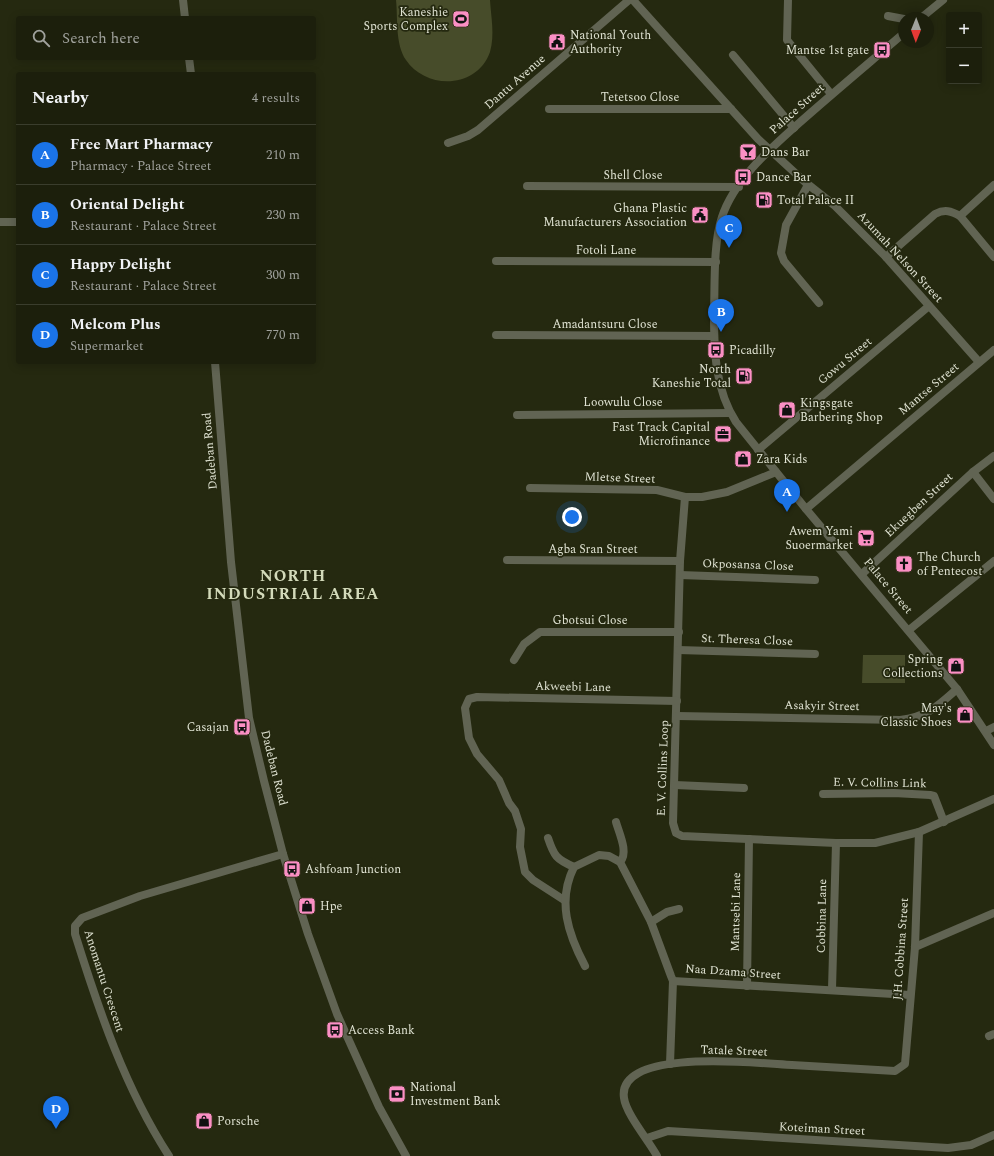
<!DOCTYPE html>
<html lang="en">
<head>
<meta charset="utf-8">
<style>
  :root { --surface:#1c1f0c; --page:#252715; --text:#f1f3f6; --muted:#a0a29d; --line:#3a3d2d; --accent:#1a73e8 }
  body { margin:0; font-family:Spectral,serif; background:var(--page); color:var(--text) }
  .controls { position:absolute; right:12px; top:12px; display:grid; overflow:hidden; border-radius:4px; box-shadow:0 2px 10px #0003 }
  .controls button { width:36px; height:36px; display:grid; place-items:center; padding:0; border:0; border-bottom:1px solid var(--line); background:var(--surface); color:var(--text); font:20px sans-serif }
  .compass { position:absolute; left:898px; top:12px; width:36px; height:36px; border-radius:50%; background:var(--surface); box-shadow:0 2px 10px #0003; rotate:181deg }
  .you { position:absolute; left:572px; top:517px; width:14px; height:14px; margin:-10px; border:3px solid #fff; border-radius:50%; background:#1a73e8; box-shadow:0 0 0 6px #1a73e833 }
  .badge { display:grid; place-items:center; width:26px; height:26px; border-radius:50%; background:var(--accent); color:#fff; font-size:13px; font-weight:700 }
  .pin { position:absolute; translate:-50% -33px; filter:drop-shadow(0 1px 2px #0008) }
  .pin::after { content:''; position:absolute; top:21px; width:14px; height:12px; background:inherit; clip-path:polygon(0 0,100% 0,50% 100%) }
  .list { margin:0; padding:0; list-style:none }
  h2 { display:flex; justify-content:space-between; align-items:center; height:52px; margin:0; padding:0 16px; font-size:17px }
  h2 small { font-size:13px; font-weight:400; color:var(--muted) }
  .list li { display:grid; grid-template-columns:26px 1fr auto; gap:12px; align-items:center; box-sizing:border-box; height:60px; padding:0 16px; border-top:1px solid var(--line) }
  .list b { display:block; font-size:15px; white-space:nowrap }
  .list p { margin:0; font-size:13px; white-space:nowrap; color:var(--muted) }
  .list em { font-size:13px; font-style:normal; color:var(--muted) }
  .icon { flex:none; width:22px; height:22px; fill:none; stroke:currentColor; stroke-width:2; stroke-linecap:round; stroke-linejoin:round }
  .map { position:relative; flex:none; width:994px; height:1156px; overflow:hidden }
  .search { position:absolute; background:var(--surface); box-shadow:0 2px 10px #0003; left:16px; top:16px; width:300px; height:44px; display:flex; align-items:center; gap:10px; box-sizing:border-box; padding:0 14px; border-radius:4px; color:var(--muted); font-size:15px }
  .panel { position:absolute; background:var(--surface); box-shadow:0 2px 10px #0003; left:16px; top:72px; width:300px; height:292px; border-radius:4px }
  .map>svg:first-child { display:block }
  .green { fill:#474c2a }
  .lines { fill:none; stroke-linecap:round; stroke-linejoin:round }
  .minor { stroke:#616453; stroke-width:8 }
  .labels { text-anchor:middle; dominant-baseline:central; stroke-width:3.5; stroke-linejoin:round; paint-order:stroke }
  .poi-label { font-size:12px; fill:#e0e3d3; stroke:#252910; text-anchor:start }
  .street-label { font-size:12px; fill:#e0e3d3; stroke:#252910 }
  .district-label { font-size:16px; font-weight:bold; letter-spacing:1px; fill:#d3daba; stroke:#252910 }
</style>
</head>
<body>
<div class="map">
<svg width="994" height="1156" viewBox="0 0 994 1156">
  <rect width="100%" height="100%" fill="#252910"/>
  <g class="green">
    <path d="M396 0H490C491 17 495 35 490 52 477 89 426 90 406 60 395 44 398 18 396 0Z"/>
    <path d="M863 655H905V683H862Z"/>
  </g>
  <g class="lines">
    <g class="minor">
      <path d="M183 0 185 18"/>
      <path d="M633 0 758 139 805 182 834 205 886 257 979 362"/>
      <path d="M788 0 787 40 831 94"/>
      <path d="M888 16 904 19"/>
      <path d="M921 18 943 0"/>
      <path d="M904 33C869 63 833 93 798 124 770 149 734 180 722 217 713 243 715 286 714 314 714 351 715 389 736 422L806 509 957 689 994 745"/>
      <path d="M733 55 794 128"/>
      <path d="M189 58 191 74"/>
      <path d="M549 109H731"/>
      <path d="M448 143 468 136 478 130 629 0"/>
      <path d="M808 185 786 225 781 253 784 261 819 303"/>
      <path d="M527 186 739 187"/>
      <path d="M960 216 994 185"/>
      <path d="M0 222H18"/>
      <path d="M886 257 935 214C945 209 951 211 960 216L994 257"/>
      <path d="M496 261 716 262"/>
      <path d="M496 335 714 336"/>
      <path d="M215 362 231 562 249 718 264 781 283 854 308 934 337 1014 379 1107 406 1156"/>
      <path d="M517 415 730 413"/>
      <path d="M758 450 929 306"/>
      <path d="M973 472 994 499"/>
      <path d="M530 488 657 490 685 497H702L727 492 776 472"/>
      <path d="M685 497 680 561 673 823 676 833 682 836 836 843H875L919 832 994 799"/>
      <path d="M806 509 994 350"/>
      <path d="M507 560 680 561"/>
      <path d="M862 574 973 472 994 456"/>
      <path d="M680 575 815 580"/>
      <path d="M909 630 994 561"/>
      <path d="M678 650 815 654"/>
      <path d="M514 660 524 644 540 632H679"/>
      <path d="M677 716 900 720C927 717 938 706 957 689"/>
      <path d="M986 731 994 727"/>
      <path d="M675 785 744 788"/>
      <path d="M823 794 894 793 930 795 934 796 944 822"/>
      <path d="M616 822C619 833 629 853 620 862"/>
      <path d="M548 838C554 856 556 859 574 867"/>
      <path d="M564 900 533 880 525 872 520 847 521 829 515 811 509 803 499 780 477 754 469 738 465 708 469 699 477 697 677 701"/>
      <path d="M651 922 667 912 679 909"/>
      <path d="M915 947 994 913"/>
      <path d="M585 966C568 934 557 901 574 867L599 855 609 856 620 862 651 922 671 976 673 981 670 1064"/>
      <path d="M673 981 910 995"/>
      <path d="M747 986 749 839"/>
      <path d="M832 989 836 843"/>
      <path d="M989 1036 994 1034"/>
      <path d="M647 1138 668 1131 948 1148 971 1145 994 1135"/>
      <path d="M169 1156C125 1088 99 1011 75 934V926L82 918 140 896 283 854"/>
      <path d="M657 1156C649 1141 626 1114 624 1098 616 1046 765 1064 792 1065 827 1067 861 1069 895 1071L905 1064 915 947 919 832"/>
    </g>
  </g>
  <defs>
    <symbol id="stadium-square" viewBox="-11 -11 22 22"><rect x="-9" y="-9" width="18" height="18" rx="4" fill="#fb8fc4" stroke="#252910"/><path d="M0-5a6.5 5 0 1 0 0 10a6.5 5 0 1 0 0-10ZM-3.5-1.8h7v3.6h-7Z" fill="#111"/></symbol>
    <symbol id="civic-square" viewBox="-11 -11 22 22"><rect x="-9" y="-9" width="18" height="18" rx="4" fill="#fb8fc4" stroke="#252910"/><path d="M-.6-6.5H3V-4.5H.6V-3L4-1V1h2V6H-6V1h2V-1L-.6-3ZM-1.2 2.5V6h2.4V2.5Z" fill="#111"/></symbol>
    <symbol id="bus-square" viewBox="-11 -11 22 22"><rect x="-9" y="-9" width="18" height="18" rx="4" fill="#fb8fc4" stroke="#252910"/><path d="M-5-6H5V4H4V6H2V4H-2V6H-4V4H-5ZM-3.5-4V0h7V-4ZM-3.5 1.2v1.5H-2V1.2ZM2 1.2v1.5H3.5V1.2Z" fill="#111"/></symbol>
    <symbol id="bar-square" viewBox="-11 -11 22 22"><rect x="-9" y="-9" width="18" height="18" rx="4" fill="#fb8fc4" stroke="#252910"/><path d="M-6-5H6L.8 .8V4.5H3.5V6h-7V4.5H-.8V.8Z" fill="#111"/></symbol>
    <symbol id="fuel-square" viewBox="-11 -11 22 22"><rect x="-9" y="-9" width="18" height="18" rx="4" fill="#fb8fc4" stroke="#252910"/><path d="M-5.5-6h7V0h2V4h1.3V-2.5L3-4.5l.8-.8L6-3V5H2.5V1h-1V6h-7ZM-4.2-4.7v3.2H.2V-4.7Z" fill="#111"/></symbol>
    <symbol id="shop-square" viewBox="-11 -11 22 22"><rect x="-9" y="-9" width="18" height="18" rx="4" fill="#fb8fc4" stroke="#252910"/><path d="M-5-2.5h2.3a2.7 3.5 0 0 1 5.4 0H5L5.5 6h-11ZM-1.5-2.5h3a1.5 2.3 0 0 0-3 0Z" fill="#111"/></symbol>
    <symbol id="office-square" viewBox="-11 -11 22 22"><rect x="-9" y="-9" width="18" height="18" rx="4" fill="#fb8fc4" stroke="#252910"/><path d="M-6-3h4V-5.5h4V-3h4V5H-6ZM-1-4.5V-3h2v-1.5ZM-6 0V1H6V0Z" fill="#111"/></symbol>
    <symbol id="supermarket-square" viewBox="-11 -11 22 22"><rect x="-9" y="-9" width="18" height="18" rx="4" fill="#fb8fc4" stroke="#252910"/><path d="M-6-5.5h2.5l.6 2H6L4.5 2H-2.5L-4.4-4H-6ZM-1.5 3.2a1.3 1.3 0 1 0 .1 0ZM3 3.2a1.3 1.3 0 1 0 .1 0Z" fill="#111"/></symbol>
    <symbol id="church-square" viewBox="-11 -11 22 22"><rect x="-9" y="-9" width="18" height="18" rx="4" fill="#fb8fc4" stroke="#252910"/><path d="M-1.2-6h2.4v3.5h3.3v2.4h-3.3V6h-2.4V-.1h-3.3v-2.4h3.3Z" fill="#111"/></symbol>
    <symbol id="bank-square" viewBox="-11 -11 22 22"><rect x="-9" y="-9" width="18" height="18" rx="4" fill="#fb8fc4" stroke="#252910"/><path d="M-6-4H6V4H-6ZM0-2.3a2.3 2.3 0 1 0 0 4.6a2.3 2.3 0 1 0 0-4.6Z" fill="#111"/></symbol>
  </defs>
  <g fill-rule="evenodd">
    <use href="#stadium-square" x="451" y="9" width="20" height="20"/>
    <use href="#civic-square" x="547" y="32" width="20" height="20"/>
    <use href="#bus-square" x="872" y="40" width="20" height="20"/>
    <use href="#bar-square" x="738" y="142" width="20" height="20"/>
    <use href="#bus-square" x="733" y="167" width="20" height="20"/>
    <use href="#fuel-square" x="754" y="190" width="20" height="20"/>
    <use href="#civic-square" x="690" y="205" width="20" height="20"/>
    <use href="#bus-square" x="706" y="340" width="20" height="20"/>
    <use href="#fuel-square" x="734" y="366" width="20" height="20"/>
    <use href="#shop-square" x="777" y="400" width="20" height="20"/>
    <use href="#office-square" x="713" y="424" width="20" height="20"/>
    <use href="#shop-square" x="733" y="449" width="20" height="20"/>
    <use href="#supermarket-square" x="856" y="528" width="20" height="20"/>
    <use href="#church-square" x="894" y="554" width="20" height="20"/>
    <use href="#shop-square" x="946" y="656" width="20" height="20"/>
    <use href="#shop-square" x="955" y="705" width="20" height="20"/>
    <use href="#bus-square" x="232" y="717" width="20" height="20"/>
    <use href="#bus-square" x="282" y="859" width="20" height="20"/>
    <use href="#shop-square" x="297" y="896" width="20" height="20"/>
    <use href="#bus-square" x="325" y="1020" width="20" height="20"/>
    <use href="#bank-square" x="387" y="1084" width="20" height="20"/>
    <use href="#shop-square" x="194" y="1111" width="20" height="20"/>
  </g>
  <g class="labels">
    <g class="poi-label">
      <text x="448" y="12" text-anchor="end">Kaneshie<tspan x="448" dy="14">Sports Complex</tspan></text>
      <text x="570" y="35">National Youth<tspan x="570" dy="14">Authority</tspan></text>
      <text x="869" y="50" text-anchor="end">Mantse 1st gate</text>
      <text x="761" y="152">Dans Bar</text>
      <text x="756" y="177">Dance Bar</text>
      <text x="777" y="200">Total Palace II</text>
      <text x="687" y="208" text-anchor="end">Ghana Plastic<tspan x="687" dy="14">Manufacturers Association</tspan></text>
      <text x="729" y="350">Picadilly</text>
      <text x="731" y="369" text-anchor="end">North<tspan x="731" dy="14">Kaneshie Total</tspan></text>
      <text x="800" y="403">Kingsgate<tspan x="800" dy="14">Barbering Shop</tspan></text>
      <text x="710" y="427" text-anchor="end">Fast Track Capital<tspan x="710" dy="14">Microfinance</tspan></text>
      <text x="756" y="459">Zara Kids</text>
      <text x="853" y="531" text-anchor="end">Awem Yami<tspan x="853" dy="14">Suoermarket</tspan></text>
      <text x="917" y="557">The Church<tspan x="917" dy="14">of Pentecost</tspan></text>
      <text x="943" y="659" text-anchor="end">Spring<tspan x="943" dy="14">Collections</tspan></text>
      <text x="952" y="708" text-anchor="end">May's<tspan x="952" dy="14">Classic Shoes</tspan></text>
      <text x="229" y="727" text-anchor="end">Casajan</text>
      <text x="305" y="869">Ashfoam Junction</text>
      <text x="320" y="906">Hpe</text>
      <text x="348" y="1030">Access Bank</text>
      <text x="410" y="1087">National<tspan x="410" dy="14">Investment Bank</tspan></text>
      <text x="217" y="1121">Porsche</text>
    </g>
    <g class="street-label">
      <text transform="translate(515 82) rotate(-41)">Dantu Avenue</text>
      <text x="640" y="97">Tetetsoo Close</text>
      <text transform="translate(797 109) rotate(-42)">Palace Street</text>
      <text x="633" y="175">Shell Close</text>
      <text x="606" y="250">Fotoli Lane</text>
      <text transform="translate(900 257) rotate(47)">Azumah Nelson Street</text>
      <text x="605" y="324">Amadantsuru Close</text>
      <text transform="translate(845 361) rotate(-40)">Gowu Street</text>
      <text transform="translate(929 389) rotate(-40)">Mantse Street</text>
      <text x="623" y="402">Loowulu Close</text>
      <text transform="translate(210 451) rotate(-95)">Dadeban Road</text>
      <text transform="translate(620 478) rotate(2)">Mletse Street</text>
      <text transform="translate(919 505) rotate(-43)">Ekuegben Street</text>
      <text x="593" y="549">Agba Sran Street</text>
      <text transform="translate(748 565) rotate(2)">Okposansa Close</text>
      <text transform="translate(888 586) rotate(50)">Palace Street</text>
      <text x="590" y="620">Gbotsui Close</text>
      <text transform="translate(747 640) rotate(2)">St. Theresa Close</text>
      <text transform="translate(573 687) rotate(1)">Akweebi Lane</text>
      <text transform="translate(822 706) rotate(1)">Asakyir Street</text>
      <text transform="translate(274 768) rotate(76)">Dadeban Road</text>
      <text transform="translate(663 768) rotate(-88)">E. V. Collins Loop</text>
      <text transform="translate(880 783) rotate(1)">E. V. Collins Link</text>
      <text transform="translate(736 912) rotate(-89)">Mantsebi Lane</text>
      <text transform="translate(822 916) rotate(-89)">Cobbina Lane</text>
      <text transform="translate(901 949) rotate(-86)">J.H. Cobbina Street</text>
      <text transform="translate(733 972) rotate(4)">Naa Dzama Street</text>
      <text transform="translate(104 981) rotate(72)">Anomantu Crescent</text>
      <text transform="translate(734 1051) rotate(2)">Tatale Street</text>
      <text transform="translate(822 1129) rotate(3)">Koteiman Street</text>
    </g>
    <g class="district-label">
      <text x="293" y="576">NORTH<tspan x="293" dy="18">INDUSTRIAL AREA</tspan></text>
    </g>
  </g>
</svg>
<div class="controls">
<button>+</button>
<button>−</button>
</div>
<svg class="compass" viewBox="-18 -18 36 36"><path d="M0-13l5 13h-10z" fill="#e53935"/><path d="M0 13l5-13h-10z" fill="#a0a29d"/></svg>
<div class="you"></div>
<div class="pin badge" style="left:787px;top:512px">A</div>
<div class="pin badge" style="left:721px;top:332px">B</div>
<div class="pin badge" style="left:729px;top:248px">C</div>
<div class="pin badge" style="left:56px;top:1129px">D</div>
<div class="search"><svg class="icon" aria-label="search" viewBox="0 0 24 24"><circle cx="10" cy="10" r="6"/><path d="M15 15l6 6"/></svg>Search here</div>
<section class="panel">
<h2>Nearby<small>4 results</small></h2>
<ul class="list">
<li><span class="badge">A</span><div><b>Free Mart Pharmacy</b><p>Pharmacy · Palace Street</p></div><em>210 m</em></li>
<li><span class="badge">B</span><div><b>Oriental Delight</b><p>Restaurant · Palace Street</p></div><em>230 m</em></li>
<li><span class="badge">C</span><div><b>Happy Delight</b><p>Restaurant · Palace Street</p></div><em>300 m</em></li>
<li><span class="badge">D</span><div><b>Melcom Plus</b><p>Supermarket</p></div><em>770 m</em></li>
</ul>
</section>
</div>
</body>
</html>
